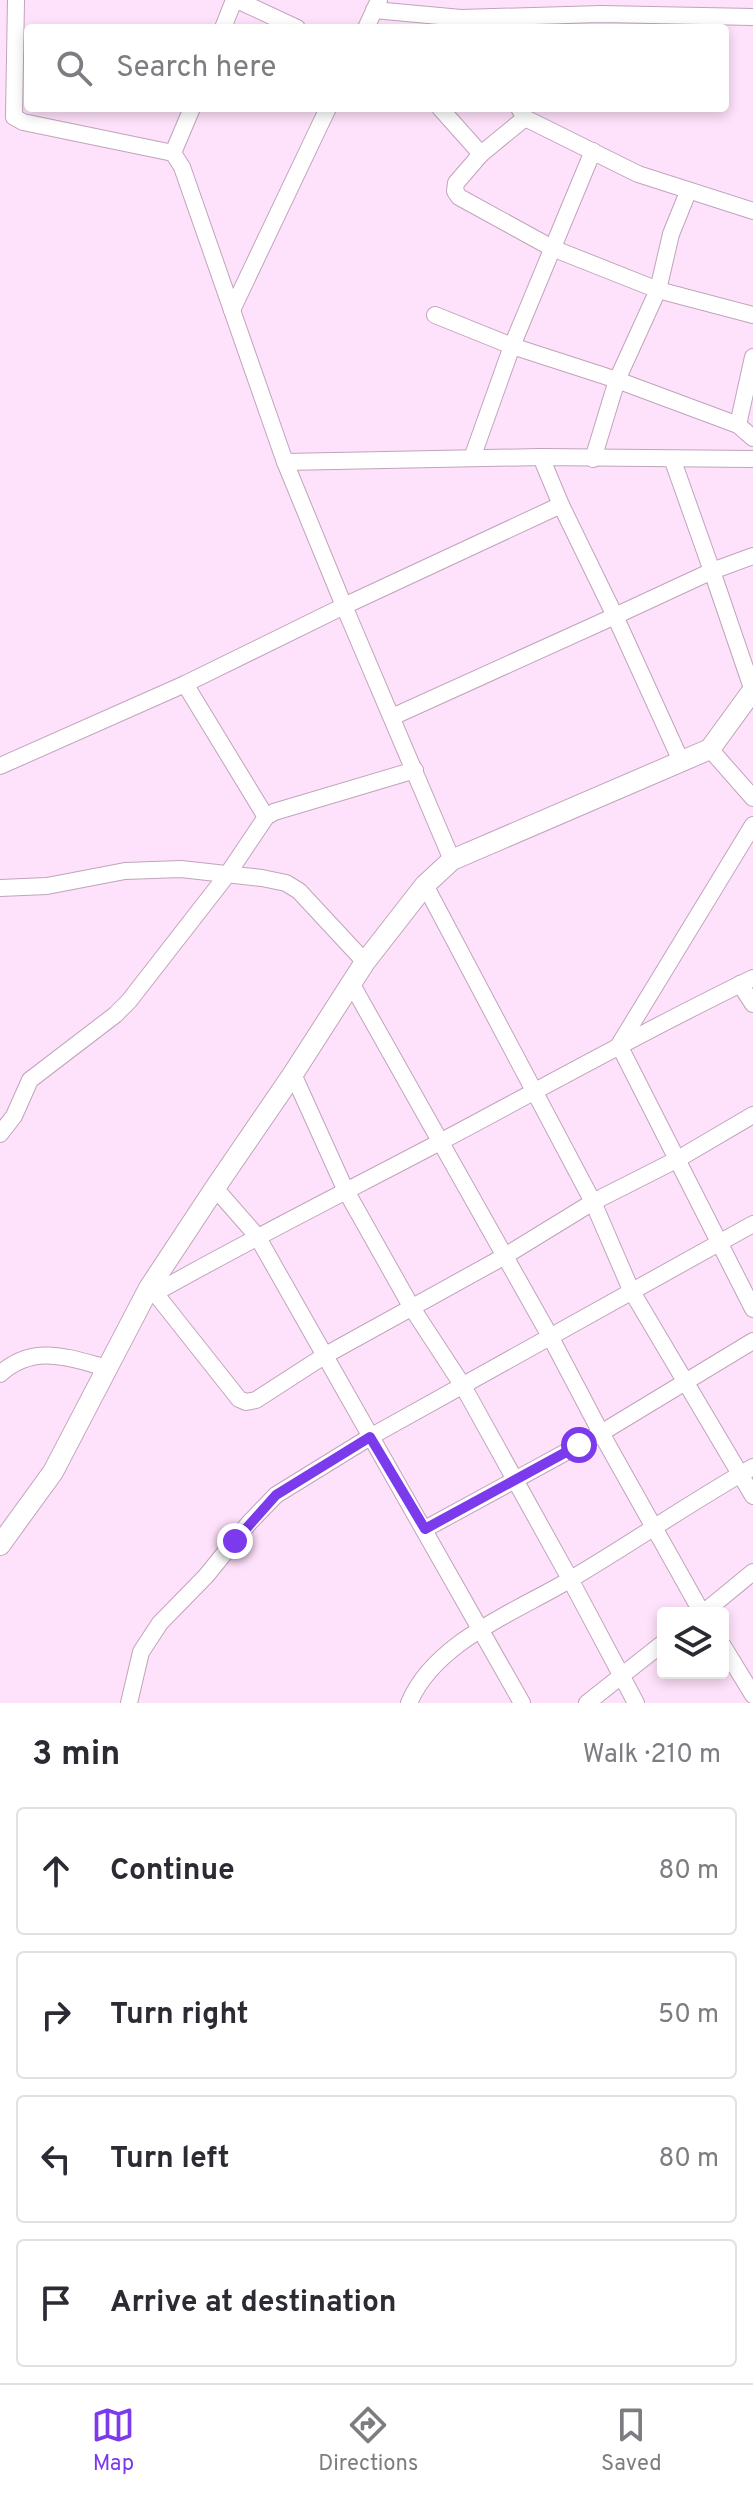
<!DOCTYPE html>
<html lang="en">
<head>
<meta charset="utf-8">
<style>
  :root { --surface:#fff; --page:#f7f7f7; --text:#2b2b33; --muted:#7c7c81; --line:#e1e1e2; --accent:#7c3aed }
  body { margin:0; font-family:Overpass,sans-serif; background:var(--page); color:var(--text) }
  .controls { position:absolute; right:24px; bottom:24px; display:grid; overflow:hidden; border-radius:8px; box-shadow:0 4px 12px #0003 }
  .controls button { width:72px; height:72px; display:grid; place-items:center; padding:0; border:0; border-bottom:2px solid var(--line); background:var(--surface); color:var(--text); font:40px sans-serif }
  .stop { position:absolute; width:24px; height:24px; margin:-18px; border:6px solid #7c3aed; border-radius:50%; background:#fff }
  .stop.end { background:#7c3aed; border-color:#fff; box-shadow:0 2px 8px #0008 }
  .list { margin:0; padding:0; list-style:none }
  h2 { display:flex; justify-content:space-between; align-items:center; height:104px; margin:0; padding:0 32px; font-size:34px }
  h2 small { font-size:26px; font-weight:400; color:var(--muted) }
  .list li { display:grid; grid-template-columns:52px 1fr auto; gap:24px; align-items:center; box-sizing:border-box; height:128px; margin:0 16px 16px; padding:0 16px; border:2px solid var(--line); border-radius:8px }
  .list b { display:block; font-size:30px; white-space:nowrap }
  .list em { font-size:26px; font-style:normal; color:var(--muted) }
  .icon { flex:none; width:44px; height:44px; fill:none; stroke:currentColor; stroke-width:2; stroke-linecap:round; stroke-linejoin:round }
  .map { position:relative; flex:none; width:753px; height:1703px; overflow:hidden }
  .search { position:absolute; background:var(--surface); box-shadow:0 4px 12px #0003; left:24px; right:24px; top:24px; height:88px; display:flex; align-items:center; gap:20px; box-sizing:border-box; padding:0 28px; border-radius:8px; color:var(--muted); font-size:30px }
  .sheet { height:680px; background:var(--surface) }
  nav { display:flex; justify-content:space-around; align-items:center; box-sizing:border-box; height:112px; border-top:2px solid var(--line); background:var(--surface); font-size:22px; color:var(--muted) }
  nav a { display:grid; justify-items:center; gap:4px }
  nav .on { color:var(--accent) }
  .map>svg:first-child { display:block }
  .lines { fill:none; stroke-linecap:round; stroke-linejoin:round }
  .minor-casing { stroke:#c0a4bb; stroke-width:18 }
  .tertiary-casing { stroke:#c0a4bb; stroke-width:22 }
  .minor { stroke:#fff; stroke-width:16 }
  .tertiary { stroke:#fff; stroke-width:20 }
  .route { stroke:#7c3aed; stroke-width:10 }
</style>
</head>
<body>
<div class="map">
<svg width="753" height="1703" viewBox="0 0 753 1703">
  <rect width="100%" height="100%" fill="#fee1fa"/>
  <g class="lines">
    <defs>
      <g id="minor">
        <path d="M16 0 14 117 23 122 173 153 182 167 285 462 541 457 753 459"/>
        <path d="M237 0 297 28"/>
        <path d="M374 10 461 18 601 14 753 17"/>
        <path d="M223 28 234 0"/>
        <path d="M366 28 379 0"/>
        <path d="M440 108 481 154 525 118"/>
        <path d="M519 108 525 118 638 174 753 211"/>
        <path d="M173 153 192 108"/>
        <path d="M481 154 456 183 455 191 459 197 552 248 658 290 753 315"/>
        <path d="M232 310 328 108"/>
        <path d="M435 315 512 346 617 380 738 425 753 438"/>
        <path d="M738 425 753 357"/>
        <path d="M472 458 512 346 593 151"/>
        <path d="M593 459 617 380 658 290 671 234 688 192"/>
        <path d="M673 461 712 571 753 556"/>
        <path d="M185 684 266 817"/>
        <path d="M392 717 615 616 561 505"/>
        <path d="M710 749 753 798"/>
        <path d="M681 761 615 616 712 571 753 691"/>
        <path d="M0 766 185 684 344 606 285 462"/>
        <path d="M753 825 619 1045 753 1309"/>
        <path d="M452 860 344 606 561 505 541 457"/>
        <path d="M425 885 593 1202 631 1290 753 1496"/>
        <path d="M0 888 47 886 125 871 181 869 262 878 286 883 299 891 365 962"/>
        <path d="M351 983 551 1338 601 1433 702 1613"/>
        <path d="M740 984 753 1004"/>
        <path d="M293 1074 345 1189 412 1308 463 1386 570 1579 636 1703"/>
        <path d="M0 1134 14 1116 30 1080 115 1015 129 1001 227 875 266 817 274 812 415 770"/>
        <path d="M215 1188 257 1236 522 1703"/>
        <path d="M149 1288 155 1293C249 1240 345 1192 440 1142 544 1087 647 1029 753 978"/>
        <path d="M155 1293 239 1399 246 1402 256 1400 324 1356 505 1256 593 1202 678 1159 753 1115"/>
        <path d="M0 1374C34 1343 69 1358 107 1368"/>
        <path d="M425 1529 601 1433 753 1341"/>
        <path d="M703 1613 753 1572"/>
        <path d="M723 1646 753 1695"/>
        <path d="M129 1703 141 1652 160 1623 206 1576 249 1523 276 1495 370 1437 753 1224"/>
        <path d="M409 1703C435 1641 516 1612 571 1579 632 1543 691 1502 753 1467"/>
        <path d="M587 1703 663 1643"/>
      </g>
      <path id="tertiary" d="M0 1545 53 1472 149 1288 215 1188 293 1074 365 962 425 885 452 860 710 749 753 690"/>
    </defs>
    <use href="#minor" class="minor-casing"/>
    <use href="#tertiary" class="tertiary-casing"/>
    <use href="#minor" class="minor"/>
    <use href="#tertiary" class="tertiary"/>
  </g>
  <g class="lines">
    <path class="route" d="M235 1541 276 1495 370 1437 425 1529 579 1445"/>
  </g>
</svg>
<div class="controls">
<button><svg class="icon" aria-label="layers" viewBox="0 0 24 24"><path d="M12 4l9 5-9 5-9-5zM3 14l9 5 9-5"/></svg></button>
</div>
<div class="stop" style="left:579px;top:1445px"></div>
<div class="stop end" style="left:235px;top:1541px"></div>
<div class="search"><svg class="icon" aria-label="search" viewBox="0 0 24 24"><circle cx="10" cy="10" r="6"/><path d="M15 15l6 6"/></svg>Search here</div>
</div>
<section class="sheet">
<h2>3 min<small>Walk · 210 m</small></h2>
<ul class="list">
<li><svg class="icon" aria-label="ahead" viewBox="0 0 24 24"><path d="M12 20V5M6 11l6-6 6 6"/></svg><div><b>Continue</b></div><em>80 m</em></li>
<li><svg class="icon" aria-label="right" viewBox="0 0 24 24"><path d="M7 20v-9h11M14 6l5 5-5 5"/></svg><div><b>Turn right</b></div><em>50 m</em></li>
<li><svg class="icon" aria-label="left" viewBox="0 0 24 24"><path d="M17 20v-9H6M10 6l-5 5 5 5"/></svg><div><b>Turn left</b></div><em>80 m</em></li>
<li><svg class="icon" aria-label="arrive" viewBox="0 0 24 24"><path d="M6 21V4h12l-3 4 3 4H6"/></svg><div><b>Arrive at destination</b></div></li>
</ul>
</section>
<nav>
<a class="on"><svg class="icon" aria-label="map" viewBox="0 0 24 24"><path d="M3 6l6-2 6 2 6-2v14l-6 2-6-2-6 2zM9 4v14M15 6v14"/></svg>Map</a>
<a><svg class="icon" aria-label="directions" viewBox="0 0 24 24"><path d="M12 3l9 9-9 9-9-9zM9 14v-3h6M13 9l2 2-2 2"/></svg>Directions</a>
<a><svg class="icon" aria-label="saved" viewBox="0 0 24 24"><path d="M7 4h10v16l-5-4-5 4z"/></svg>Saved</a>
</nav>
</body>
</html>
